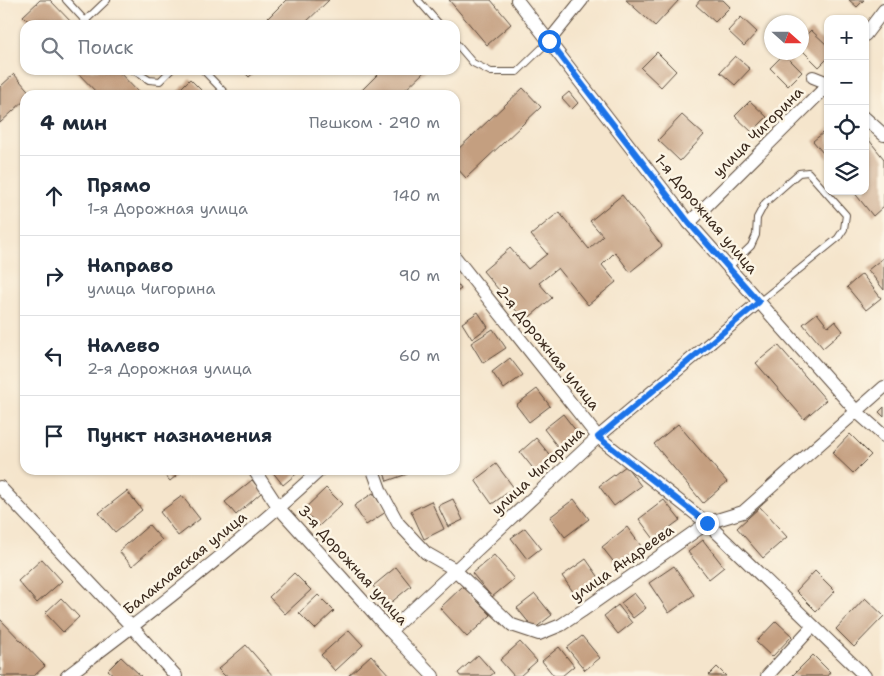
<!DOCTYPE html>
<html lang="ru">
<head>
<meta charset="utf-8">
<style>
  :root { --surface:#fff; --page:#f2f2f3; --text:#1f2937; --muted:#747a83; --line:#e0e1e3 }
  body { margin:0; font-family:"Shantell Sans",sans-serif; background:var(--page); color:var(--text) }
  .controls { position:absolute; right:15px; top:15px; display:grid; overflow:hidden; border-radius:10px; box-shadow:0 1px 4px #0004 }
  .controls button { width:45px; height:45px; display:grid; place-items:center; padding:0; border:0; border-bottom:1px solid var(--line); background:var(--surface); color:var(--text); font:25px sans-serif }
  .compass { position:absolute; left:764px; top:15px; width:45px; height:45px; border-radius:50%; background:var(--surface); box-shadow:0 1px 4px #0004; rotate:111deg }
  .stop { position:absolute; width:15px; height:15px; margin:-11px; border:4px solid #1a73e8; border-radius:50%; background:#fff }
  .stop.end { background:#1a73e8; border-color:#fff; box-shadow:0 1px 5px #0008 }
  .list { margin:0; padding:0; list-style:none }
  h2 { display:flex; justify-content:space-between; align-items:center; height:65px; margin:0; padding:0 20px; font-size:21px }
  h2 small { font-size:16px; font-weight:400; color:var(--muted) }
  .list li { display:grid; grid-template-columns:32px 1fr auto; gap:15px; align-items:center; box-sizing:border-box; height:80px; padding:0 20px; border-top:1px solid var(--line) }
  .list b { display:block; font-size:19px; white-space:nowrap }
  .list p { margin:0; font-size:16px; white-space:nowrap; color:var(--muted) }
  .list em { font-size:16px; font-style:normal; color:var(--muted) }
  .icon { flex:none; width:28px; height:28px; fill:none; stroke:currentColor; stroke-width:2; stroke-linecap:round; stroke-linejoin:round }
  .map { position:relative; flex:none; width:884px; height:676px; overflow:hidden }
  .search { position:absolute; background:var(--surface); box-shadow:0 1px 4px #0004; left:20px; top:20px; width:440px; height:55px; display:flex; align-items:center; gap:12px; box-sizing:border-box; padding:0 18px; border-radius:15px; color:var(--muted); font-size:19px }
  .panel { position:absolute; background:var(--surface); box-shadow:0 1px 4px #0004; left:20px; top:90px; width:440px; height:385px; border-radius:15px }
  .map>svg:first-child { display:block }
  .building { fill:#c49f80 }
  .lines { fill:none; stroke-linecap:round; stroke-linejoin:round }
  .lane-casing { stroke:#574638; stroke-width:8 }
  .street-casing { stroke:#574638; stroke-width:14 }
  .lane { stroke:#fff; stroke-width:6 }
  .street { stroke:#fff; stroke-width:12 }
  .route { stroke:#1a73e8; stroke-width:6 }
  .labels { text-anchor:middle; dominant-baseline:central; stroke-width:5; stroke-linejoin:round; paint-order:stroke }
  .street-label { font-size:15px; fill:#3b2a1e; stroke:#fcf5e5 }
</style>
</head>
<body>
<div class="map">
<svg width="884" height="676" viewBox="0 0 884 676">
  <rect width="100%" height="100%" fill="#fcf5e5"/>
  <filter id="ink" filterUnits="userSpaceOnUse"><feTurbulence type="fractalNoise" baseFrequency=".02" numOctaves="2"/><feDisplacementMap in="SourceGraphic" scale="10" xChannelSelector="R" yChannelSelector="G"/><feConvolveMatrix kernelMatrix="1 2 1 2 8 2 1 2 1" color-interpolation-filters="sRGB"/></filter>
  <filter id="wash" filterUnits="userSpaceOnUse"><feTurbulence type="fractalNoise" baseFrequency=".0096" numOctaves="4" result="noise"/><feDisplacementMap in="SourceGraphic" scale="20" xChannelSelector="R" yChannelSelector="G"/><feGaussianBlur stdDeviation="1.12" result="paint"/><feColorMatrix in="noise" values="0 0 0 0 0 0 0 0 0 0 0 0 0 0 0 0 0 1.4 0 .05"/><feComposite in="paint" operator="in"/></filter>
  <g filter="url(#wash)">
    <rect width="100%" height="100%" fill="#f5e5cc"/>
    <g id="blocks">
      <g class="building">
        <path d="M40 0H50L74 25H32L23 16Z"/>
        <path d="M286 0H329L303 25H261Z"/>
        <path d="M449 0H491L511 24 487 45Z"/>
        <path d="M626 0H679L655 26Z"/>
        <path d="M700 0H723L730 7 715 22 696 5Z"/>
        <path d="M849 0H864L857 7Z"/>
        <path d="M741 17 757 32 744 46 728 31Z"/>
        <path d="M811 30 828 46V58L819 67 802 50V39Z"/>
        <path d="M657 52 676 71 661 87 641 68Z"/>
        <path d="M784 54 802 72 788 86 770 68Z"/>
        <path d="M735 56 750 69 735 85 720 72Z"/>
        <path d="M75 70H117L141 95H99Z"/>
        <path d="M242 70H257L249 77Z"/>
        <path d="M382 70H426L400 95H357Z"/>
        <path d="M14 74 32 95H25V100L0 123V87Z"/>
        <path d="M190 79 206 95H174Z"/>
        <path d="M523 88 541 107 466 178 455 166V152Z"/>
        <path d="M569 92 578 103 572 109 562 98Z"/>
        <path d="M750 101 767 117 752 132 735 116Z"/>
        <path d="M682 115 704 135 680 161 658 140Z"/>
        <path d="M828 129V159L813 141Z"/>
        <path d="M865 135 884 159V206L873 216 853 191H865Z"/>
        <path d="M622 195 662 246 630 272 615 252 602 265 616 282 588 305 558 268 539 283 552 298 525 321 483 271 510 248 528 269 547 254 531 235 559 212 589 249 603 236 590 221Z"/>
        <path d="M884 257V290L868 270Z"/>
        <path d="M862 274 881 298 866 310 847 287Z"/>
        <path d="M455 281 461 289 455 293Z"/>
        <path d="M478 312 488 327 472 339 462 323Z"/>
        <path d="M817 313 828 327 835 321 843 331 823 348 803 324Z"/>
        <path d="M493 329 506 348 483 363 471 343Z"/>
        <path d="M778 345 826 400 804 419 756 363Z"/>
        <path d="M510 358 523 375 504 389 492 372Z"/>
        <path d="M537 389 550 406 529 422 516 405Z"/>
        <path d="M884 407V417L879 412Z"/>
        <path d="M563 414 580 436 561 451 544 429Z"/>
        <path d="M678 424 727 482 703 503 654 444Z"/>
        <path d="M850 434 871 455 853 473 832 453Z"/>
        <path d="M536 438 553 459 536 472 520 452Z"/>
        <path d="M496 464 514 488 492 504 475 480Z"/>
        <path d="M626 466 641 486 614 506 599 486Z"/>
        <path d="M160 470H183L170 481Z"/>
        <path d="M271 470H301L283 485Z"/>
        <path d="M383 470H409L410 473 387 481Z"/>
        <path d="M252 480 262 492 236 515 225 502Z"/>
        <path d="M326 488 342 504 319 526 303 510Z"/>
        <path d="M127 491 142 510 115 532 99 513Z"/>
        <path d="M373 493 386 512 366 525 354 506Z"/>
        <path d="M182 496 200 519 178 536 160 512Z"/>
        <path d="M453 499 463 520 448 527 438 506Z"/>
        <path d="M574 499 589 519 565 537 550 517Z"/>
        <path d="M664 500 680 520 654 539 639 519Z"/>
        <path d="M431 501 444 529 424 539 411 511Z"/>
        <path d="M760 507 787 537 763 558 737 528Z"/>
        <path d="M149 525 162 540 132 566 119 551Z"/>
        <path d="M627 527 641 546 616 565 602 547Z"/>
        <path d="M525 528 541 548 527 559 511 538Z"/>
        <path d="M703 540 724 567 709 579 688 552Z"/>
        <path d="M494 555 514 579 492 597 472 573Z"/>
        <path d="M42 559 62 581 37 603 18 581Z"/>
        <path d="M586 559 600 579 576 596 562 576Z"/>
        <path d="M674 566 694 595 669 613 649 583Z"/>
        <path d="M396 567 411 586 388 605 373 586Z"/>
        <path d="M815 571 835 591 816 611 796 591Z"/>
        <path d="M294 573 311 590 285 614 269 597Z"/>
        <path d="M463 586 491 615 467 637 440 608Z"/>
        <path d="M634 593 646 608 633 618 621 603Z"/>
        <path d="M535 594 552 615 534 629 517 608Z"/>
        <path d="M318 595 334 611 315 629 299 613Z"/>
        <path d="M61 598 79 617 63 632 45 613Z"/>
        <path d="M865 598 884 616 854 647 836 629Z"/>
        <path d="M618 605 632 623 618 634 604 616Z"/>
        <path d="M0 619 45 666 34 676H2L0 674Z"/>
        <path d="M776 621 792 636 772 657 756 642Z"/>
        <path d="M349 630 363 645 335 671 321 655Z"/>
        <path d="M582 636 600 658 585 670 567 648Z"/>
        <path d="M520 642 537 661 520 676H514L500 660Z"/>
        <path d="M246 645 273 676H225L218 669Z"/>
        <path d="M559 647 574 666 562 676H554L542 661Z"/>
        <path d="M371 655 390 676H348Z"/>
        <path d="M478 655 494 673 490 676H460L458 673Z"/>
        <path d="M813 655 830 672 827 676H792Z"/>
        <path d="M121 657 141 676H115L108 670Z"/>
        <path d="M717 667 726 676H708Z"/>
      </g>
    </g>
  </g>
  <g filter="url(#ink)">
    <use href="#blocks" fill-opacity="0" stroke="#574638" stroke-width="1"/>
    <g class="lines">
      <defs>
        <g id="lane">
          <path d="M66 0 89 25"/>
          <path d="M418 0 440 25"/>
          <path d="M85 21 107 0"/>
          <path d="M455 42 473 63 491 72H517L549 41"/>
          <path d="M133 70 149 80 160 81 171 70"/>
          <path d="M203 70 227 95"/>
          <path d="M729 267 751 246 756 235 757 218 765 203 799 173 808 172 846 215 844 229 838 238 759 302"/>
        </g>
        <g id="street">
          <path d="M517 0 689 223 857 412 884 436"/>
          <path d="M865 35 884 10"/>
          <path d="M549 41 582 0"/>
          <path d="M813 77 828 83"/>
          <path d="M865 118 884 135"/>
          <path d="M689 223 828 85"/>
          <path d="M455 257 598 437 707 523 865 676"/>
          <path d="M254 470 279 508 390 631 433 676"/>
          <path d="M373 470 381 492 398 523 426 553 454 569 512 625 539 634 561 625 582 611 707 523 743 512 884 387"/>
          <path d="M0 487 132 627 176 676"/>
          <path d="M390 631 598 437 759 302"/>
          <path d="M67 676C154 611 240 544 320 470"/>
          <path d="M767 676 813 626"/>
        </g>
      </defs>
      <use href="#lane" class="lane-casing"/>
      <use href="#street" class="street-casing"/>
      <use href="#lane" class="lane"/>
      <use href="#street" class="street"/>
    </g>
  </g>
  <g class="lines" filter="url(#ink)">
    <path class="route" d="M549 41 689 223 759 302 598 437 707 523"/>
  </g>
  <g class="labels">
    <g class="street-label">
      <text transform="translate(758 132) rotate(-45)">улица Чигорина</text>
      <text transform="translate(706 214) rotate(50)">1-я Дорожная улица</text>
      <text transform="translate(548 348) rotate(51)">2-я Дорожная улица</text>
      <text transform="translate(538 471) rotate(-43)">улица Чигорина</text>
      <text transform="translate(185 563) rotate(-39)">Балаклавская улица</text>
      <text transform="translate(622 563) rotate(-35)">улица Андреева</text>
      <text transform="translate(353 565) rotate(48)">3-я Дорожная улица</text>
    </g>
  </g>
</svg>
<div class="controls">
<button>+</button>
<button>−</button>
<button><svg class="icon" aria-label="locate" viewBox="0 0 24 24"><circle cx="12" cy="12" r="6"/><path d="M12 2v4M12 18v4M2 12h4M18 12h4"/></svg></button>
<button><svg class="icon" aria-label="layers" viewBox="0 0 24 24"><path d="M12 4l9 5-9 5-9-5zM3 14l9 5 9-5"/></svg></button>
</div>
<svg class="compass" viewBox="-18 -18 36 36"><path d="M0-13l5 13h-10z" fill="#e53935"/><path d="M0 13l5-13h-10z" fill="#747a83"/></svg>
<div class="stop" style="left:549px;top:41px"></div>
<div class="stop end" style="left:707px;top:523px"></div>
<div class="search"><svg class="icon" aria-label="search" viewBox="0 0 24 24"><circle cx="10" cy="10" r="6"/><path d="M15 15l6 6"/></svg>Поиск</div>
<section class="panel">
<h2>4 мин<small>Пешком · 290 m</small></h2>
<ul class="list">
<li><svg class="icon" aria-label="ahead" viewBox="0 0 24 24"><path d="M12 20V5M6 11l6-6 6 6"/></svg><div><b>Прямо</b><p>1-я Дорожная улица</p></div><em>140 m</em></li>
<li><svg class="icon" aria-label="right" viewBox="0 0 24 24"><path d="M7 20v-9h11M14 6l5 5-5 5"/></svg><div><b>Направо</b><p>улица Чигорина</p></div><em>90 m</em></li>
<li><svg class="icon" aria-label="left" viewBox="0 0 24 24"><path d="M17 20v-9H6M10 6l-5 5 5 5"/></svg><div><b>Налево</b><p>2-я Дорожная улица</p></div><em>60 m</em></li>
<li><svg class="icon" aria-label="arrive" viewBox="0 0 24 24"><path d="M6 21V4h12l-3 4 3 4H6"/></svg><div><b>Пункт назначения</b></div></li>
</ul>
</section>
</div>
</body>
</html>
